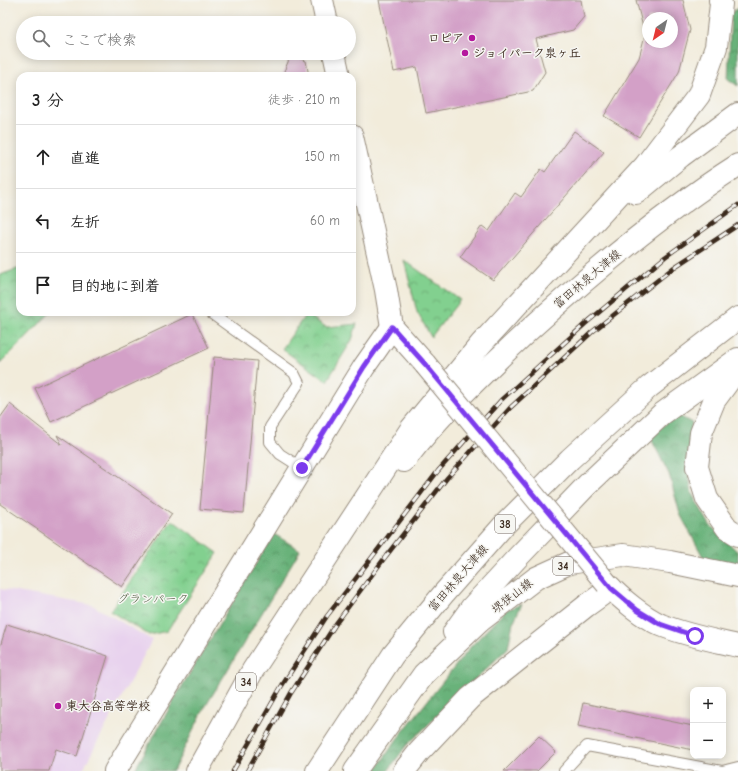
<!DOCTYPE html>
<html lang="ja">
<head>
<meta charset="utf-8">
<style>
  :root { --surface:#fff; --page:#f6f6f6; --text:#222; --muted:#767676; --line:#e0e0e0 }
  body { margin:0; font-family:"Comic Neue","Klee One",sans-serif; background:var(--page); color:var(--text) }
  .controls { position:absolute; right:12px; bottom:12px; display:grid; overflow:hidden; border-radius:8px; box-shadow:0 2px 10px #0003 }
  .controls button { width:36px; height:36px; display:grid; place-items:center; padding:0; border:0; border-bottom:1px solid var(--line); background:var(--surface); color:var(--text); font:20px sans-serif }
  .compass { position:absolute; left:642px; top:12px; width:36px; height:36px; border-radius:50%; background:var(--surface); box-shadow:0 2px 10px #0003; rotate:215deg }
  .stop { position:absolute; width:12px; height:12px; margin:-9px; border:3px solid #7c3aed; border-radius:50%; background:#fff }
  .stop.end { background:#7c3aed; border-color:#fff; box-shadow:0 1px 4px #0008 }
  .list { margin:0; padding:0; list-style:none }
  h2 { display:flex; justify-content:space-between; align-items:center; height:52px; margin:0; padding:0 16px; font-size:17px }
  h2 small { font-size:13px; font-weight:400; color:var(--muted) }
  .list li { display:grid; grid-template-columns:26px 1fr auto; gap:12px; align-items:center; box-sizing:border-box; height:64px; padding:0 16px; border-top:1px solid var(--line) }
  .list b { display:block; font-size:15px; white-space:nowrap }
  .list em { font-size:13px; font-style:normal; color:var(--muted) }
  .icon { flex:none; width:22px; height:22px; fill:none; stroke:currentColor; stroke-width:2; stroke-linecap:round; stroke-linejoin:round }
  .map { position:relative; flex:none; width:738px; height:771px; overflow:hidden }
  .search { position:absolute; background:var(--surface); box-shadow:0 2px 10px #0003; left:16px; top:16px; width:340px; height:44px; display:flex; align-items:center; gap:10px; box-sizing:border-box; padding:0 14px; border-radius:22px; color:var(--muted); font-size:15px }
  .panel { position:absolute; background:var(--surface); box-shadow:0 2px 10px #0003; left:16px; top:72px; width:340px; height:244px; border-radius:12px }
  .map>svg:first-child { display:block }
  .built { fill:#e8d2ee }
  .forest { fill:url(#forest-crowns); stroke:#526e4c }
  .park { fill:url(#park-crowns); stroke:#5e7d56 }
  .building { fill:#d3a0c7; fill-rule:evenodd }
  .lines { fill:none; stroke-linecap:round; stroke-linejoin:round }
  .service-casing { stroke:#968b7c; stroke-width:12 }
  .tertiary-casing { stroke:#968b7c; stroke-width:24 }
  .primary-casing { stroke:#968b7c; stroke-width:24 }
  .service { stroke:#fff; stroke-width:10 }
  .tertiary { stroke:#fff; stroke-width:22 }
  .primary { stroke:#fff; stroke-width:22 }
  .rail-casing { stroke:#3b2a1e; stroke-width:4.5 }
  .rail { stroke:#f6f6f2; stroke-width:3; stroke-dasharray:9; stroke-linecap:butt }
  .tertiary-bridge-casing { stroke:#968b7c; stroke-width:24; stroke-linecap:butt }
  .tertiary-bridge { stroke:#fff; stroke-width:22 }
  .route { stroke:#7c3aed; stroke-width:5 }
  .poi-dot { fill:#b5179e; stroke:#f6f6f2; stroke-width:1.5 }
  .labels { text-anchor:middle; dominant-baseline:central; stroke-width:3; stroke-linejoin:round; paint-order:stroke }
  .shield { fill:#f6f6f2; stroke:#73675e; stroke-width:1 }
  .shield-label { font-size:11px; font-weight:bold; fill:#3b2a1e }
  .poi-label { font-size:12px; font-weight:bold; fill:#3b2a1e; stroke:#f6f6f2; text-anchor:start }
  .street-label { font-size:12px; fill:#3b2a1e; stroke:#f6f6f2 }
  .park-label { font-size:12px; fill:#505c40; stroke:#f6f6f2 }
</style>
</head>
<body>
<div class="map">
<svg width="738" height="771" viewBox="0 0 738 771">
  <defs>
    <pattern id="forest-crowns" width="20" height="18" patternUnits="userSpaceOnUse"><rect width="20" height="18" fill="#69b27a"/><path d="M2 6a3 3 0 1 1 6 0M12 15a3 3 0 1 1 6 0" fill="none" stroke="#589163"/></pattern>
    <pattern id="park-crowns" width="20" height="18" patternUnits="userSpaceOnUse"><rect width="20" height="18" fill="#82d08f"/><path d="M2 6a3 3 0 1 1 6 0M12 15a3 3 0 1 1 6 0" fill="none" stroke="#6ca974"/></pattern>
  </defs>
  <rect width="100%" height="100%" fill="#f6f6f2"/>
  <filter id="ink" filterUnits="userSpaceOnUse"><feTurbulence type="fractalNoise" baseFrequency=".025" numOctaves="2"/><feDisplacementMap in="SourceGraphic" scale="8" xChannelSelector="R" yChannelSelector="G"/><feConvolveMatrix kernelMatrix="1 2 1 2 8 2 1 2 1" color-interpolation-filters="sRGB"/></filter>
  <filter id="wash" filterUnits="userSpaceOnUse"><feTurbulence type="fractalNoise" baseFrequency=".012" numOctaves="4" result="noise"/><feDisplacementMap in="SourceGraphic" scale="16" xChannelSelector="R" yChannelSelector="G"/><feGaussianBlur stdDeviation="0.9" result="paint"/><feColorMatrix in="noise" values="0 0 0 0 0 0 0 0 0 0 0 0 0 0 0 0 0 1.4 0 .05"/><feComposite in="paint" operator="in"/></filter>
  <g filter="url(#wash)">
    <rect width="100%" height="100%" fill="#f2ecdb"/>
    <path class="built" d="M0 589 92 605 152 640 82 771H0Z"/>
    <g class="forest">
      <path d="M738 8V86L728 79 731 12Z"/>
      <path d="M679 416 692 423 687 465 692 494 710 525 738 552V570L714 564 703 557 680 514 669 474 650 437 669 421Z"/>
      <path d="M274 534 300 550 204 709 173 771H134L179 691Z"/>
      <path d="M522 604 513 623 508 648 406 746 388 771H375L397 739 472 645 506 610Z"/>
    </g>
    <g class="park">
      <path d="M404 260 460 300 431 337 417 312Z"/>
      <path d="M20 268V312H51L0 364V275Z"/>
      <path d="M306 314 326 327 357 324 352 340 327 381 282 349Z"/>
      <path d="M172 520 218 553 167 631 149 635 110 611Z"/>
    </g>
    <g id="blocks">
      <g class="building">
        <path d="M379 0H581L584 17 573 30 536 39 545 72 533 91 426 113 417 67 394 72Z"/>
        <path d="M636 0H683L690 30 679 72 639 137 604 116 639 58 645 35ZM648 18H672V42H648Z"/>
        <path d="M291 55 306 61 309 76H282Z"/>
        <path d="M574 131 604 152 493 280 460 257 482 226 489 231 515 193 521 197 541 169 545 172Z"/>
        <path d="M192 314 209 348 51 422 35 388Z"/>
        <path d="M214 357 257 361 244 513 200 509Z"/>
        <path d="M10 404 62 445 57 435 172 514 122 587 0 504V418Z"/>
        <path d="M7 624 108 656 77 756 56 749 49 771H0V647Z"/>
        <path d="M583 703 693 726V750L578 726Z"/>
        <path d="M539 736 556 752 537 771H504Z"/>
      </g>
    </g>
  </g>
  <g filter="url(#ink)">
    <use href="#blocks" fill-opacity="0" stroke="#968b7c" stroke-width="1"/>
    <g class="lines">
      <defs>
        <g id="service">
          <path d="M209 312 294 373 299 383 270 427V442L280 454 302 468"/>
          <path d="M564 771 587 746 722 771 738 767"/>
        </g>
        <g id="tertiary">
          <path d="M322 0 327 23"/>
          <path d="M334 53 339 76"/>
          <path d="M352 136 386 290 392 327 425 364"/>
          <path d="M607 584C620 598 643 617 661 625 685 635 712 640 738 646"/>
          <path d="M115 771 364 367 392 327"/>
          <path d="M404 771 419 752 470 698 586 606 611 588"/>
        </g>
        <g id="primary">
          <path d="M636 193 681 156 738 114"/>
          <path d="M738 370 733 375 714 401 701 433 697 467 707 499 727 528 738 535"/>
          <path d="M404 461C441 413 485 371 529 330 594 271 664 212 738 165"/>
          <path d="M454 632 472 607 518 557 587 485 662 414 738 359"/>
          <path d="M197 771 253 670 411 429 481 344 645 166 699 95 716 47 721 4 720 0"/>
          <path d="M317 771 393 655 445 592 504 525 570 459 649 387 738 318"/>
          <path d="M355 771 424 674 480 621 536 578 569 563 623 555 670 562 738 576"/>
        </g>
      </defs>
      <use href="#service" class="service-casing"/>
      <use href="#tertiary" class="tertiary-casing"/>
      <use href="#primary" class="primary-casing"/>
      <use href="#service" class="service"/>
      <use href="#tertiary" class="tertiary"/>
      <use href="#primary" class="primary"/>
      <defs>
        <g id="rail">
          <path d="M233 771 281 687 327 616 438 471 501 400 585 324 665 257 738 205"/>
          <path d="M247 771 291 693 337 622 386 556 447 478 510 408 592 332 673 268 738 225"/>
        </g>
      </defs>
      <use href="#rail" class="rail-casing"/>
      <use href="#rail" class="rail"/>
      <defs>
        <path id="tertiary-bridge" d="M425 364 607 584"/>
      </defs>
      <use href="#tertiary-bridge" class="tertiary-bridge-casing"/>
      <use href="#tertiary-bridge" class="tertiary-bridge"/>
    </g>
  </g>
  <g class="lines" filter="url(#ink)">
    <path class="route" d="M302 468 364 367 392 327 425 364 611 588 637 610 660 624 695 636"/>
  </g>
  <g class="poi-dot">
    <circle cx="472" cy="38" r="4"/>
    <circle cx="465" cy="53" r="4"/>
    <circle cx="58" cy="706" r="4"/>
  </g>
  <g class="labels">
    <g class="shield">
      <rect x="495" y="515" width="20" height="18" rx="3"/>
      <rect x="553" y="557" width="20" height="18" rx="3"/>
      <rect x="236" y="673" width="20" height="18" rx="3"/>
    </g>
    <g class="shield-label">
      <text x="505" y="524">38</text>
      <text x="563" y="566">34</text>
      <text x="246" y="682">34</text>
    </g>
    <g class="poi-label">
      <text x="464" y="38" text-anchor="end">ロピア</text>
      <text x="473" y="53">ジョイパーク泉ヶ丘</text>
      <text x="66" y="706">東大谷高等学校</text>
    </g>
    <g class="street-label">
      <text transform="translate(587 279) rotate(-40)">富田林泉大津線</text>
      <text transform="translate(458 578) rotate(-49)">富田林泉大津線</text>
      <text transform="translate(512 596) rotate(-38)">堺狭山線</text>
    </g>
    <g class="park-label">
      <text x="153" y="599">グランパーク</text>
    </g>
  </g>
</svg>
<div class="controls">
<button>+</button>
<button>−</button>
</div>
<svg class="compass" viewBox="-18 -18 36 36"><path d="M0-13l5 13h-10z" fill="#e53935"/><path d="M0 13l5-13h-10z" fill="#767676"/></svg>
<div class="stop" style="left:695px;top:636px"></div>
<div class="stop end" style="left:302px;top:468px"></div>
<div class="search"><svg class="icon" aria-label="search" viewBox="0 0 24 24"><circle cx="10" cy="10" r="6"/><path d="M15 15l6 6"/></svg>ここで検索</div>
<section class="panel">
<h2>3 分<small>徒歩 · 210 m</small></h2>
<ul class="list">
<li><svg class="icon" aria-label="ahead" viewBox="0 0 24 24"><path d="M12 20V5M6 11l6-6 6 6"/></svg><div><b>直進</b></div><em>150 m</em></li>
<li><svg class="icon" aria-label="left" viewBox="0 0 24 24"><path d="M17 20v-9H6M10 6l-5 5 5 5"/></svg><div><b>左折</b></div><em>60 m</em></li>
<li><svg class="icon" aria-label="arrive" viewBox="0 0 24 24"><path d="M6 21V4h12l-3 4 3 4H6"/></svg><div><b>目的地に到着</b></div></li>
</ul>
</section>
</div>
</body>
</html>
